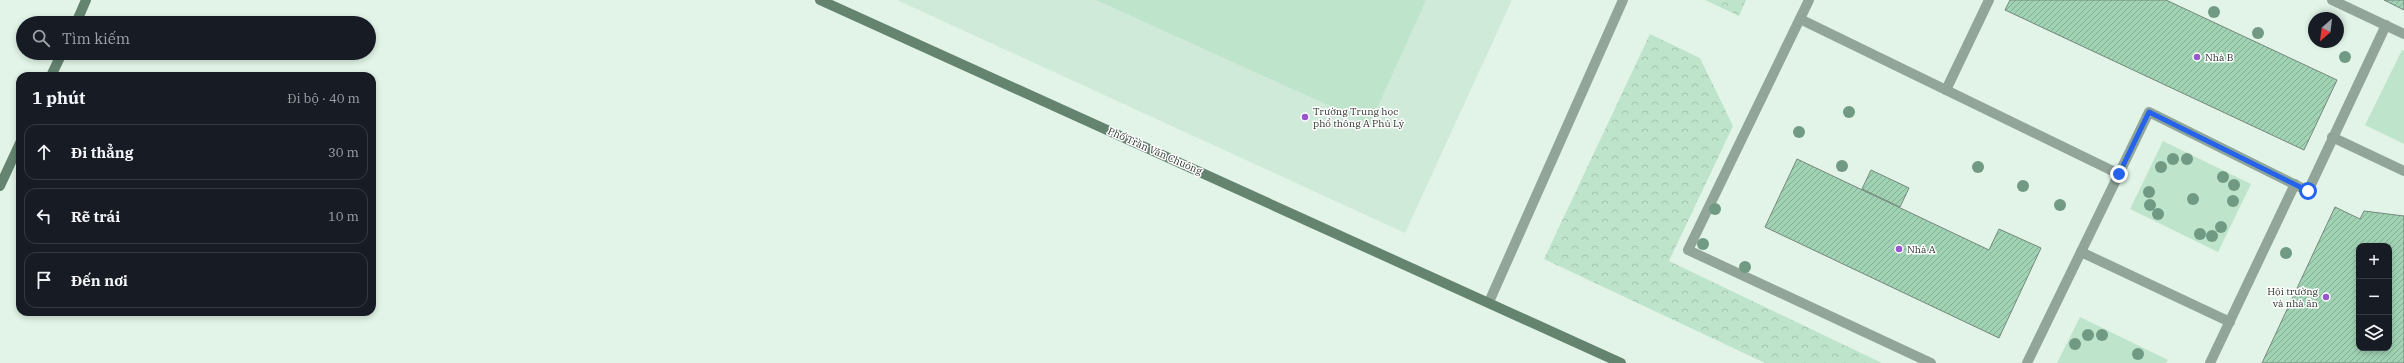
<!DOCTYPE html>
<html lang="vi">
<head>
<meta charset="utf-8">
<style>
  :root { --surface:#171b24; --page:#20242c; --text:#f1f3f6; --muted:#9ea1a6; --line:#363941 }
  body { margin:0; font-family:"IBM Plex Serif",serif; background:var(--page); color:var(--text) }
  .controls { position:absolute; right:12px; bottom:12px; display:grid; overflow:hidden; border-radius:8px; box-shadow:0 2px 6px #0003 }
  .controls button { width:36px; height:36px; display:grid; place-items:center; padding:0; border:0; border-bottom:1px solid var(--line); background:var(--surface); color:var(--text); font:20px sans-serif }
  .compass { position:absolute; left:2308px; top:12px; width:36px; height:36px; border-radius:50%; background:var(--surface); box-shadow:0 2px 6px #0003; rotate:208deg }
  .stop { position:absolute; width:12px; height:12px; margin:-9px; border:3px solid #2563eb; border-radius:50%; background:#fff }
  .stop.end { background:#2563eb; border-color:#fff; box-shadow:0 1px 4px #0008 }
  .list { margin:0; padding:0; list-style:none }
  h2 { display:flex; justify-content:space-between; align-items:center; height:52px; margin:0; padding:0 16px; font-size:17px }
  h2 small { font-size:13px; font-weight:400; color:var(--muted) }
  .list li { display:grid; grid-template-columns:26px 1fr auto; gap:12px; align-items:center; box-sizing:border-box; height:56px; margin:0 8px 8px; padding:0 8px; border:1px solid var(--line); border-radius:12px }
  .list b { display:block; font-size:15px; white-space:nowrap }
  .list em { font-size:13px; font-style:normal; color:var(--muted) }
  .icon { flex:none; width:22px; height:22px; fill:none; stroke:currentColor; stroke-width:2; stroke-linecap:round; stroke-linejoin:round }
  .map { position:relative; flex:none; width:2404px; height:363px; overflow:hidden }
  .search { position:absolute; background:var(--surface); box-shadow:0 2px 6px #0003; left:16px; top:16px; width:360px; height:44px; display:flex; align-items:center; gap:10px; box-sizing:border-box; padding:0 14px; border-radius:22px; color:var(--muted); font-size:15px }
  .panel { position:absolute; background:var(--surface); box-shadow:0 2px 6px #0003; left:16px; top:72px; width:360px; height:244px; border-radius:12px }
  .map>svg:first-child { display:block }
  .built { fill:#cfead9 }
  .green { fill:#bfe4cc }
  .forest { fill:url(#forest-crowns) }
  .building { fill:url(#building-hatch); stroke:#76877c; fill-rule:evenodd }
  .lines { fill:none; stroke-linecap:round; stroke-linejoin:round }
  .lane { stroke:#91a699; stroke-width:10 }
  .street { stroke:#91a699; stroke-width:10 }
  .secondary { stroke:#648470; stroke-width:10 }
  .tree { fill:#719a84 }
  .route { stroke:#2563eb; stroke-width:5 }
  .poi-dot { fill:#9857cd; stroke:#fff; stroke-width:1.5 }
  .labels { text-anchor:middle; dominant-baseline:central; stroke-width:3; stroke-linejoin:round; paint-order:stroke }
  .poi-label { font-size:10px; fill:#2e3530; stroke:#fff; text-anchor:start }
  .street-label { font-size:10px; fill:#2e3530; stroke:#fff }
</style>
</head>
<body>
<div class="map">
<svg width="2404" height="363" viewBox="0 0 2404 363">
  <defs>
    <pattern id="forest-crowns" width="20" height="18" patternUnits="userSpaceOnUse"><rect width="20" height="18" fill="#bfe4cc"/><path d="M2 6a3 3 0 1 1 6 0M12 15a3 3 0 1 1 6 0" fill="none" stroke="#a4c4b0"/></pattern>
    <pattern id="building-hatch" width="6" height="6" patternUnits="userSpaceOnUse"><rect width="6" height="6" fill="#a0d3b4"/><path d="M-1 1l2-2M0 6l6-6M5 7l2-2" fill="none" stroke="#83ac93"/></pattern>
  </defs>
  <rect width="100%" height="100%" fill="#e1f4e7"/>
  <path class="built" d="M897 0H1512L1405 233Z"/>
  <g class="green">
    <path d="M1096 0H1426L1370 124Z"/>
    <path d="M2402 50 2404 51V144L2365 125Z"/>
    <path d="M2163 141 2251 184 2218 252 2130 209Z"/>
    <path d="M2080 317 2168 360 2166 363H2057Z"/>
  </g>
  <g class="forest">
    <path d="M1705 0H1746L1739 16Z"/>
    <path d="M1650 34 1700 58 1733 126 1669 261 1882 363H1765L1544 259Z"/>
  </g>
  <g class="building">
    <path d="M2010 0H2166L2337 80 2304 150 2005 10Z"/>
    <path d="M2384 0H2404V10Z"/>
    <path d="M1797 159 1989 250 1999 229 2041 248 1999 338 1765 227Z"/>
    <path d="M1871 170 1909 188 1900 207 1862 189Z"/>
    <path d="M2335 207 2360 219 2364 211 2404 216V363H2262ZM2359 246H2389V348H2359Z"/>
  </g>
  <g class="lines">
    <g class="lane">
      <path d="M1809 0 1688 250 1931 363"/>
      <path d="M2332 0 2404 34"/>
      <path d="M1800 19 2119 174"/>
      <path d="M1946 90 1989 0"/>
      <path d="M2332 137 2404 171"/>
      <path d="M2081 252 2230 322"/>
      <path d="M2027 363 2149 112 2308 191 2386 25"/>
      <path d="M2210 363 2295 184"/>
    </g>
    <path class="street" d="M1489 302 1623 0"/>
    <g class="secondary">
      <path d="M820 0 1621 363"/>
      <path d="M76 23 86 0"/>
      <path d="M51 76 62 53"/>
      <path d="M0 186 20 143"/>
    </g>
  </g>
  <g class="tree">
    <circle cx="2214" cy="12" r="6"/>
    <circle cx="2258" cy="33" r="6"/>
    <circle cx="2345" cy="57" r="6"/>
    <circle cx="1849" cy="112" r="6"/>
    <circle cx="1799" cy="132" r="6"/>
    <circle cx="2173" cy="159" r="6"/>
    <circle cx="2187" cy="159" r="6"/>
    <circle cx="1842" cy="166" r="6"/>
    <circle cx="1978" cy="167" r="6"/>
    <circle cx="2161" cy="167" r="6"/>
    <circle cx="2223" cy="177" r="6"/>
    <circle cx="2234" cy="185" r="6"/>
    <circle cx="2023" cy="186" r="6"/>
    <circle cx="2149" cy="192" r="6"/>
    <circle cx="2193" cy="199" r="6"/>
    <circle cx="2233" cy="201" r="6"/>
    <circle cx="2060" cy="205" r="6"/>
    <circle cx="2150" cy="205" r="6"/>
    <circle cx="1715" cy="209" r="6"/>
    <circle cx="2158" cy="214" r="6"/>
    <circle cx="2221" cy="227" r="6"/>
    <circle cx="2200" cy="234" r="6"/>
    <circle cx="2212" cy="236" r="6"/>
    <circle cx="1703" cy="244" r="6"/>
    <circle cx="2286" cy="253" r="6"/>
    <circle cx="1745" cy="267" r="6"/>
    <circle cx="2088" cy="335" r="6"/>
    <circle cx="2102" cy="335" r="6"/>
    <circle cx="2075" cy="344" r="6"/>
    <circle cx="2138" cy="354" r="6"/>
  </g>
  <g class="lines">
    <path class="route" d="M2119 174 2149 112 2308 191"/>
  </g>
  <g class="poi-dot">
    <circle cx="2197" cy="57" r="4"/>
    <circle cx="1305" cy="117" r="4"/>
    <circle cx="1899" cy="249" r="4"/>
    <circle cx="2326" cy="297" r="4"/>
  </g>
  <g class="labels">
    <g class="poi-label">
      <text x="2205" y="57">Nhà B</text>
      <text x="1313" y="111">Trường Trung học<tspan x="1313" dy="12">phổ thông A Phủ Lý</tspan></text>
      <text x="1907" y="249">Nhà A</text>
      <text x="2318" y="291" text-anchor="end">Hội trường<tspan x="2318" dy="12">và nhà ăn</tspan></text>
    </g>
    <g class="street-label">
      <text transform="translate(1155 151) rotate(24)">Phố Trần Văn Chuông</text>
    </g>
  </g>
</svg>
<div class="controls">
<button>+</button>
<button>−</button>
<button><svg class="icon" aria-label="layers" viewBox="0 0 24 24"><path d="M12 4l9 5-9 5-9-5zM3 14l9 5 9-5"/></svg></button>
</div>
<svg class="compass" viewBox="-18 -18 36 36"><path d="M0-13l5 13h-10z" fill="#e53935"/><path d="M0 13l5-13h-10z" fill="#9ea1a6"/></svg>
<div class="stop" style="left:2308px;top:191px"></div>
<div class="stop end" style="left:2119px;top:174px"></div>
<div class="search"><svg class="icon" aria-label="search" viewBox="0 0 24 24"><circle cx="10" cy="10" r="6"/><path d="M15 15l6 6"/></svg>Tìm kiếm</div>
<section class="panel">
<h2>1 phút<small>Đi bộ · 40 m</small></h2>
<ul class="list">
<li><svg class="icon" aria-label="ahead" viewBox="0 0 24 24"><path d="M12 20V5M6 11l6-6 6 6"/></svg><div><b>Đi thẳng</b></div><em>30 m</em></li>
<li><svg class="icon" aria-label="left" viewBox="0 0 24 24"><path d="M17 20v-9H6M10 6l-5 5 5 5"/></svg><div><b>Rẽ trái</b></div><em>10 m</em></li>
<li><svg class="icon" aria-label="arrive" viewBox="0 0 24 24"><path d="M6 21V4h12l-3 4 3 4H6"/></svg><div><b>Đến nơi</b></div></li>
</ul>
</section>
</div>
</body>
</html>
